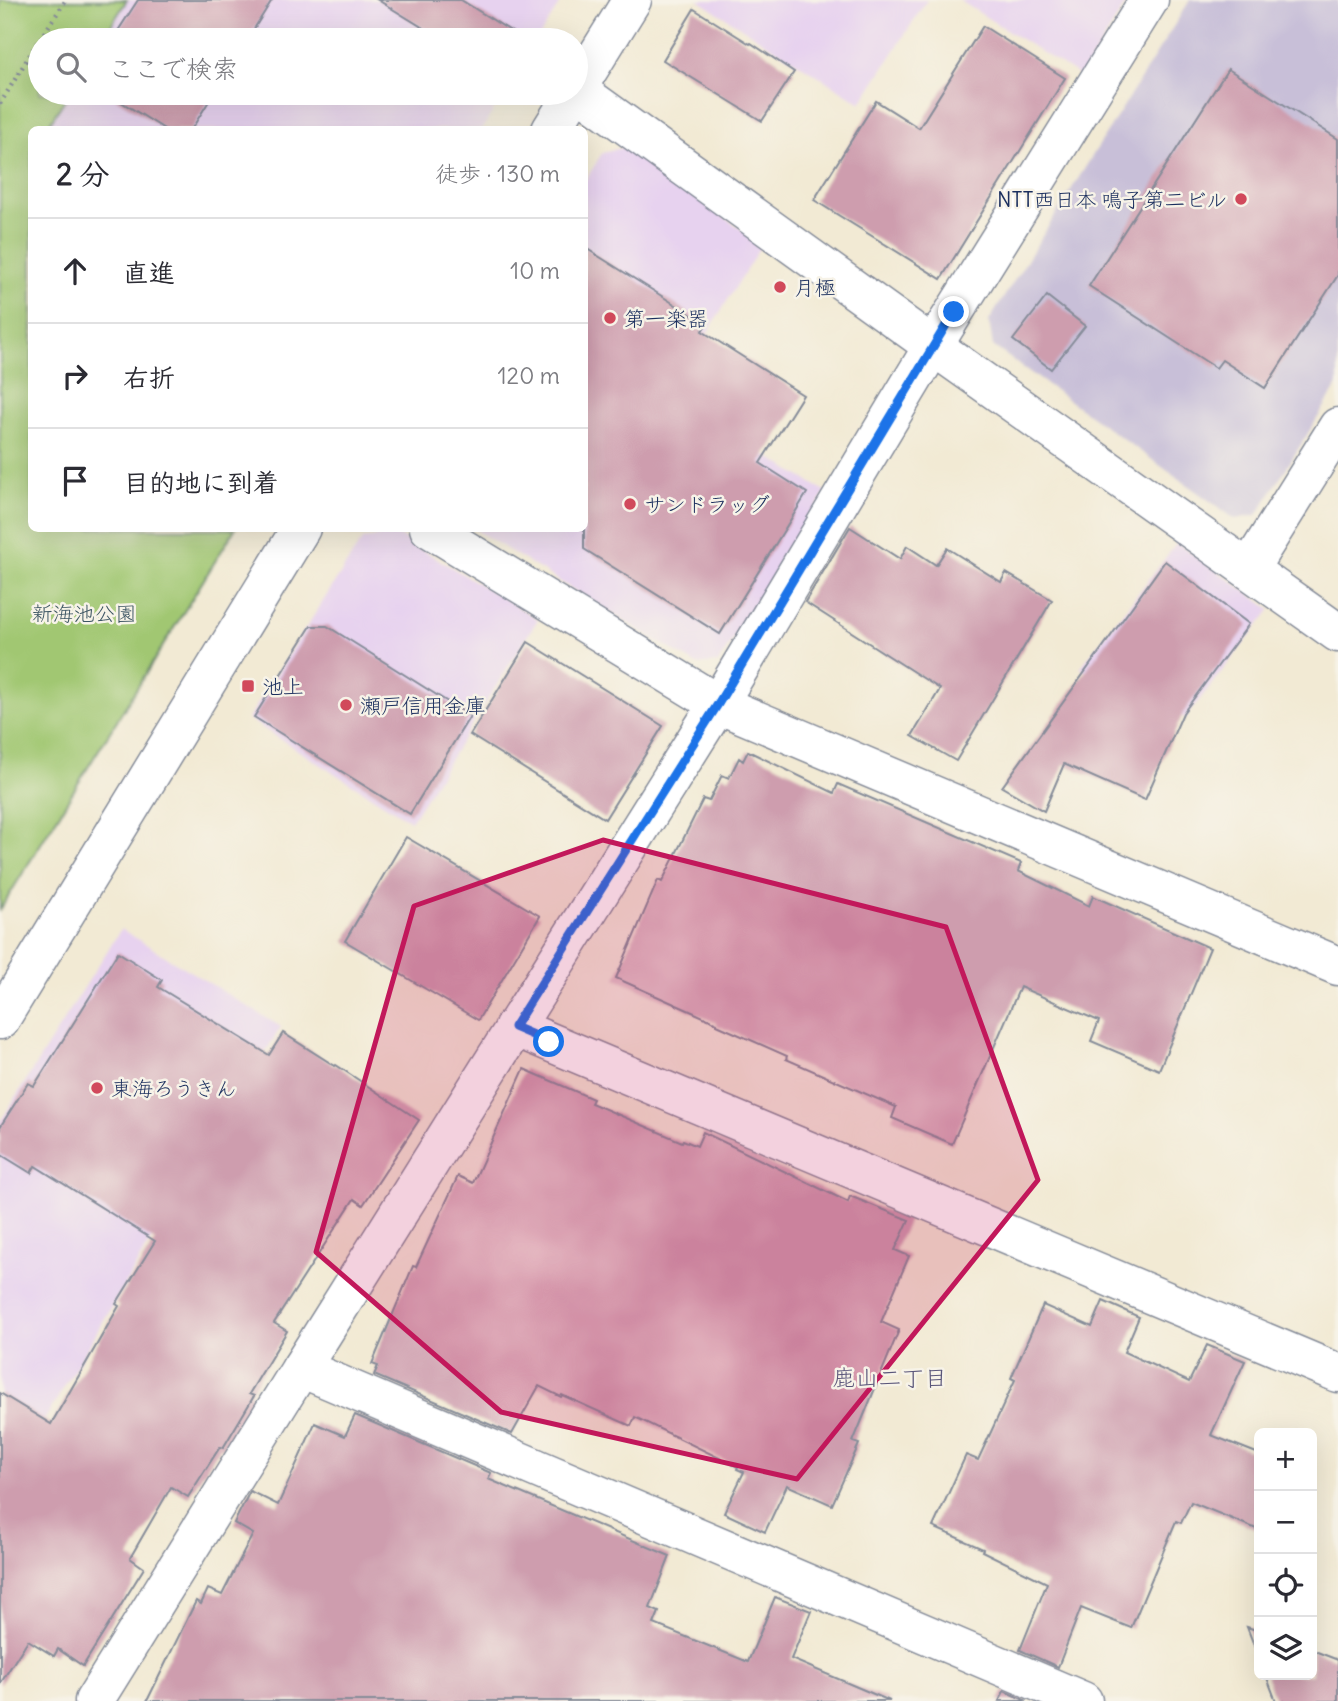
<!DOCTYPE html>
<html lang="ja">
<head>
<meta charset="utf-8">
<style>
  :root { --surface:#fff; --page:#f2f2f3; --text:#2b2b33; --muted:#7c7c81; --line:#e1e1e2 }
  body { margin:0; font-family:Delius,"Klee One",sans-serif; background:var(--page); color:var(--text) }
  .controls { position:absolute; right:21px; bottom:21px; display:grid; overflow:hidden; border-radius:10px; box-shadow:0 7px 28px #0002 }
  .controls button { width:63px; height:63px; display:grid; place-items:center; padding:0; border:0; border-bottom:2px solid var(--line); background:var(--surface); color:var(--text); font:35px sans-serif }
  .stop { position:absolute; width:21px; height:21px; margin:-16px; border:5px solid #1a73e8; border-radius:50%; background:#fff }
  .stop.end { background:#1a73e8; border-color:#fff; box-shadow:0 2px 7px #0008 }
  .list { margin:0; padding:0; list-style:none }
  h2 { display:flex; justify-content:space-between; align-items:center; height:91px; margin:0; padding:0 28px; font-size:30px }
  h2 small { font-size:23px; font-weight:400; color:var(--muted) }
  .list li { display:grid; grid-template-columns:46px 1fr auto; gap:21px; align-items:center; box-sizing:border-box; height:105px; padding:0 28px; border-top:2px solid var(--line) }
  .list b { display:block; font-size:26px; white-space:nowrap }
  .list em { font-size:23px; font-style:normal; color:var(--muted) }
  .icon { flex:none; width:38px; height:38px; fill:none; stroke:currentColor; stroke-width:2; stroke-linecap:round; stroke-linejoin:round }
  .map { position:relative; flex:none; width:1338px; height:1701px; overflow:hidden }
  .search { position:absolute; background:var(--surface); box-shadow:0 7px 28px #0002; left:28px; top:28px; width:560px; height:77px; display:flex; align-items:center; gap:18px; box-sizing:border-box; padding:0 24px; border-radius:38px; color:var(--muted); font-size:26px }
  .panel { position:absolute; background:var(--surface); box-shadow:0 7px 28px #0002; left:28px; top:126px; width:560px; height:406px; border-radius:10px }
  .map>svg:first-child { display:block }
  .built { fill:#e7d2ef }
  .industrial { fill:#c8bfd8 }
  .green { fill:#a1c772; stroke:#5e7b68; stroke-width:2 }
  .building { fill:#ce9dae }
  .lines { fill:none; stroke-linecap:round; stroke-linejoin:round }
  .minor-casing { stroke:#868c99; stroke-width:41 }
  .tertiary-casing { stroke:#868c99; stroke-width:41 }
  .path { stroke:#868c99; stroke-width:4.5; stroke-dasharray:2 5; stroke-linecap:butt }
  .minor { stroke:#fff; stroke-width:38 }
  .tertiary { stroke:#fff; stroke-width:38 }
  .route { stroke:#1a73e8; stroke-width:9 }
  .marked { fill:#c2185b; fill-opacity:0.2; stroke:#c2185b; stroke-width:5; stroke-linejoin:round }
  .poi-dot { fill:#d1495b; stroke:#f7f3e8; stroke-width:2.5 }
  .labels { text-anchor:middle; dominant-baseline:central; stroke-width:5; stroke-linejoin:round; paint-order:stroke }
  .poi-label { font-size:21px; fill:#1b2f5e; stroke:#f7f3e8; text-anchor:start }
  .park-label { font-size:21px; fill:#3c5563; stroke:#f7f3e8 }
  .neighbourhood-label { font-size:23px; fill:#5a567a; stroke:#f7f3e8 }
</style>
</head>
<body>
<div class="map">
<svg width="1338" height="1701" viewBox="0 0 1338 1701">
  <rect width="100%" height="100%" fill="#f7f3e8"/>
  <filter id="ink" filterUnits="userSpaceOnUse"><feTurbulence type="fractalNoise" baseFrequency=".0143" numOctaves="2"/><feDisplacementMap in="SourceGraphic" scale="14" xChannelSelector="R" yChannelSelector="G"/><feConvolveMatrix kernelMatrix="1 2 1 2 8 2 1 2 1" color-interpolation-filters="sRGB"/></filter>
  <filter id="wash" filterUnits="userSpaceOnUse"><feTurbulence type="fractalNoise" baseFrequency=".00686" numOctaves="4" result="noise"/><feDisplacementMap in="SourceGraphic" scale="28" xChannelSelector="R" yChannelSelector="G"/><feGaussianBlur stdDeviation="1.57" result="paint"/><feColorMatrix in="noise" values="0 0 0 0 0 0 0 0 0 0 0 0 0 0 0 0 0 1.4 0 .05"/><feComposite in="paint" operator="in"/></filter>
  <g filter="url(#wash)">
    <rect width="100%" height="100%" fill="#f2ead4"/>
    <g class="built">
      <path d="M127 0H562L537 40H102Z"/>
      <path d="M698 0H927L861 103Z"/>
      <path d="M959 0H1128L1081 77Z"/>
      <path d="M69 93H504L482 129 46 130Z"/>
      <path d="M625 147 762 244 669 396 826 492 718 663 697 665 474 529 584 528 585 181 602 153Z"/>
      <path d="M394 533 538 619 411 821 248 719 362 540Z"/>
      <path d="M1177 543 1271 609 1185 718 1080 668Z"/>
      <path d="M121 929 281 1027 220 1124 47 1416 0 1490V1122Z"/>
    </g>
    <path class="industrial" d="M1190 0H1338V385L1257 515 1235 519 993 346 989 321Z"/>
    <path class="green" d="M0 0H127L102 40H40V93H69L46 129 32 130V528L235 529 0 910Z"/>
    <g id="blocks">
      <g class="building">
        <path d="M138 0H272L247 40H112Z"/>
        <path d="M378 0H461L525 40H443Z"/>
        <path d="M694 9 750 44 751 43 794 72 762 121 663 60Z"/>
        <path d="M983 26 1065 78 941 279 814 200 876 101 919 128Z"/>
        <path d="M1228 69 1338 139V275L1265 388 1222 360 1216 368 1089 286Z"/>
        <path d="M107 93H214L191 130H166Z"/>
        <path d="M584 247 706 324 702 331 803 395 760 463 807 493 720 634 584 549Z"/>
        <path d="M1047 296 1085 326 1051 369 1013 340Z"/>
        <path d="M850 527 900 559 907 546 936 565 947 548 1001 582 1006 573 1052 600 956 761 912 736 940 689 805 602Z"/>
        <path d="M1165 561 1249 624 1183 713 1145 800 1064 764 1044 811 1002 787Z"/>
        <path d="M311 626H327L470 716 410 814 254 717Z"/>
        <path d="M528 642 663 726 605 819 470 735Z"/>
        <path d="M748 751 834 793 838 784 1021 863 1018 871 1089 906 1093 896 1210 948 1159 1070 1091 1041 1099 1021 1020 987 952 1144 892 1118 896 1107 786 1059 787 1056 717 1025V1023L616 978 658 880 662 882 703 799 709 801 722 775 729 778 739 758 743 761Z"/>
        <path d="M406 837 540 916 478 1020 345 941Z"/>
        <path d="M118 952 162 980 158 987 269 1055 283 1033 335 1066 336 1065 419 1120 363 1205 354 1199 274 1323 287 1331 249 1394 254 1396 223 1448 220 1447 188 1497 171 1487 130 1558 144 1568 83 1666 58 1649 54 1656 28 1640 0 1684V1393L51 1424 119 1306 116 1304 155 1241 35 1166 31 1173 0 1154V1127L28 1083 34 1086Z"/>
        <path d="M524 1069 593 1099 591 1103 682 1142 683 1140 697 1146 703 1132 848 1202 850 1196 909 1220 895 1250 909 1256 881 1322 899 1330 853 1442 859 1444 832 1505 787 1485 765 1532 724 1513 744 1472 737 1469 738 1467 635 1417 631 1426 562 1395 561 1397 539 1386 512 1434 374 1375 378 1366 372 1364 413 1266 416 1267 458 1176 473 1183Z"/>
        <path d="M1103 1301 1139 1317 1124 1352 1189 1382 1207 1345 1245 1361 1211 1435 1259 1454V1530L1191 1502 1181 1523 1176 1521 1131 1628 1081 1608 1058 1667 1020 1650 1047 1583 982 1551 983 1549 933 1527 966 1455 978 1460 1015 1380 1011 1378 1043 1305 1092 1327Z"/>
        <path d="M355 1415 491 1473 488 1479 670 1556 650 1608 659 1612 654 1624 748 1662 775 1597 811 1611 791 1659 890 1701H147L196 1601 201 1604 208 1589 222 1595 253 1534 234 1523 250 1491 278 1505 315 1423 345 1436Z"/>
        <path d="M1247 1627 1259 1631V1658Z"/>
        <path d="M1312 1650 1338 1660V1701H1276L1266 1675H1312Z"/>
        <path d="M1004 1691 1027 1701H999Z"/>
      </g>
    </g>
  </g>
  <g filter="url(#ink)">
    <use href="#blocks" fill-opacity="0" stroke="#868c99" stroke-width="2"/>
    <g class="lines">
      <defs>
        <g id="minor">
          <path d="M576 89 933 346 1338 633"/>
          <path d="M429 528 718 704 1338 966"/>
          <path d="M1249 569 1338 427"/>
          <path d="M514 1027 1338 1373"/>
          <path d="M301 1368 718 704 933 346 1149 0"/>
          <path d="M94 1701 301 1368 1083 1701"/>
        </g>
        <g id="tertiary">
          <path d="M576 90 632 0"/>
          <path d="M551 130 574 93"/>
          <path d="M0 1020 301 528"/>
        </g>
      </defs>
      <use href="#minor" class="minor-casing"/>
      <use href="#tertiary" class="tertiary-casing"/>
      <path class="path" d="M0 104 31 53 66 0"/>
      <use href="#minor" class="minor"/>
      <use href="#tertiary" class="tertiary"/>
    </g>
  </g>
  <g class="lines" filter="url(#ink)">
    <path class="route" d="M549 1042 514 1027 718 704 954 312"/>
  </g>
  <path class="marked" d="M603 840 946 927 1038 1180 797 1479 501 1412 316 1252 414 906Z"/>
  <g class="poi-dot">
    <circle cx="1241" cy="199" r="7"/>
    <circle cx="780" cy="287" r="7"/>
    <circle cx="610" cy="318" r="7"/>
    <circle cx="630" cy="504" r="7"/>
    <rect x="241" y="679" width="14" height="14" rx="3.5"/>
    <circle cx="346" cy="705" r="7"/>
    <circle cx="97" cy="1088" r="7"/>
  </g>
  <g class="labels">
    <g class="poi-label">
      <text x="1227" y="199" text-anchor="end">NTT西日本 鳴子第二ビル</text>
      <text x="794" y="287">月極</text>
      <text x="624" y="318">第一楽器</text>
      <text x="644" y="504">サンドラッグ</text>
      <text x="262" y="686">池上</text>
      <text x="360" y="705">瀬戸信用金庫</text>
      <text x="111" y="1088">東海ろうきん</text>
    </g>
    <g class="park-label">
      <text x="84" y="613">新海池公園</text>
    </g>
    <g class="neighbourhood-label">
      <text x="890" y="1377">鹿山二丁目</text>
    </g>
  </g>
</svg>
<div class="controls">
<button>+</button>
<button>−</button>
<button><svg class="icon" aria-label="locate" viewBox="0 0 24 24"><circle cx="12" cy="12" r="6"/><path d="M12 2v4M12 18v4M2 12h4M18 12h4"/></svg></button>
<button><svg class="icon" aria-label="layers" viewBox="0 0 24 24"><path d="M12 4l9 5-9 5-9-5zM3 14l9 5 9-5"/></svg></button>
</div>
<div class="stop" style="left:549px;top:1042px"></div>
<div class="stop end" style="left:954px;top:312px"></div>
<div class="search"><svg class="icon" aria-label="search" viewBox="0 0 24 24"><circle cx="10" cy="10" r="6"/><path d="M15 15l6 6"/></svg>ここで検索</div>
<section class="panel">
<h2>2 分<small>徒歩 · 130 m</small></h2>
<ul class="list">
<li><svg class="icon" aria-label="ahead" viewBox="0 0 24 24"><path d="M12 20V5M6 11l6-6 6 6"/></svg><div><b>直進</b></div><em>10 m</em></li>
<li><svg class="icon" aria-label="right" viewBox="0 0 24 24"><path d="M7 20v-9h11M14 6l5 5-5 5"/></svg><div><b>右折</b></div><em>120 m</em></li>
<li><svg class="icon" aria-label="arrive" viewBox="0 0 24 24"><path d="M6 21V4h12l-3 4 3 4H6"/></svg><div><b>目的地に到着</b></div></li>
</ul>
</section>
</div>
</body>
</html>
